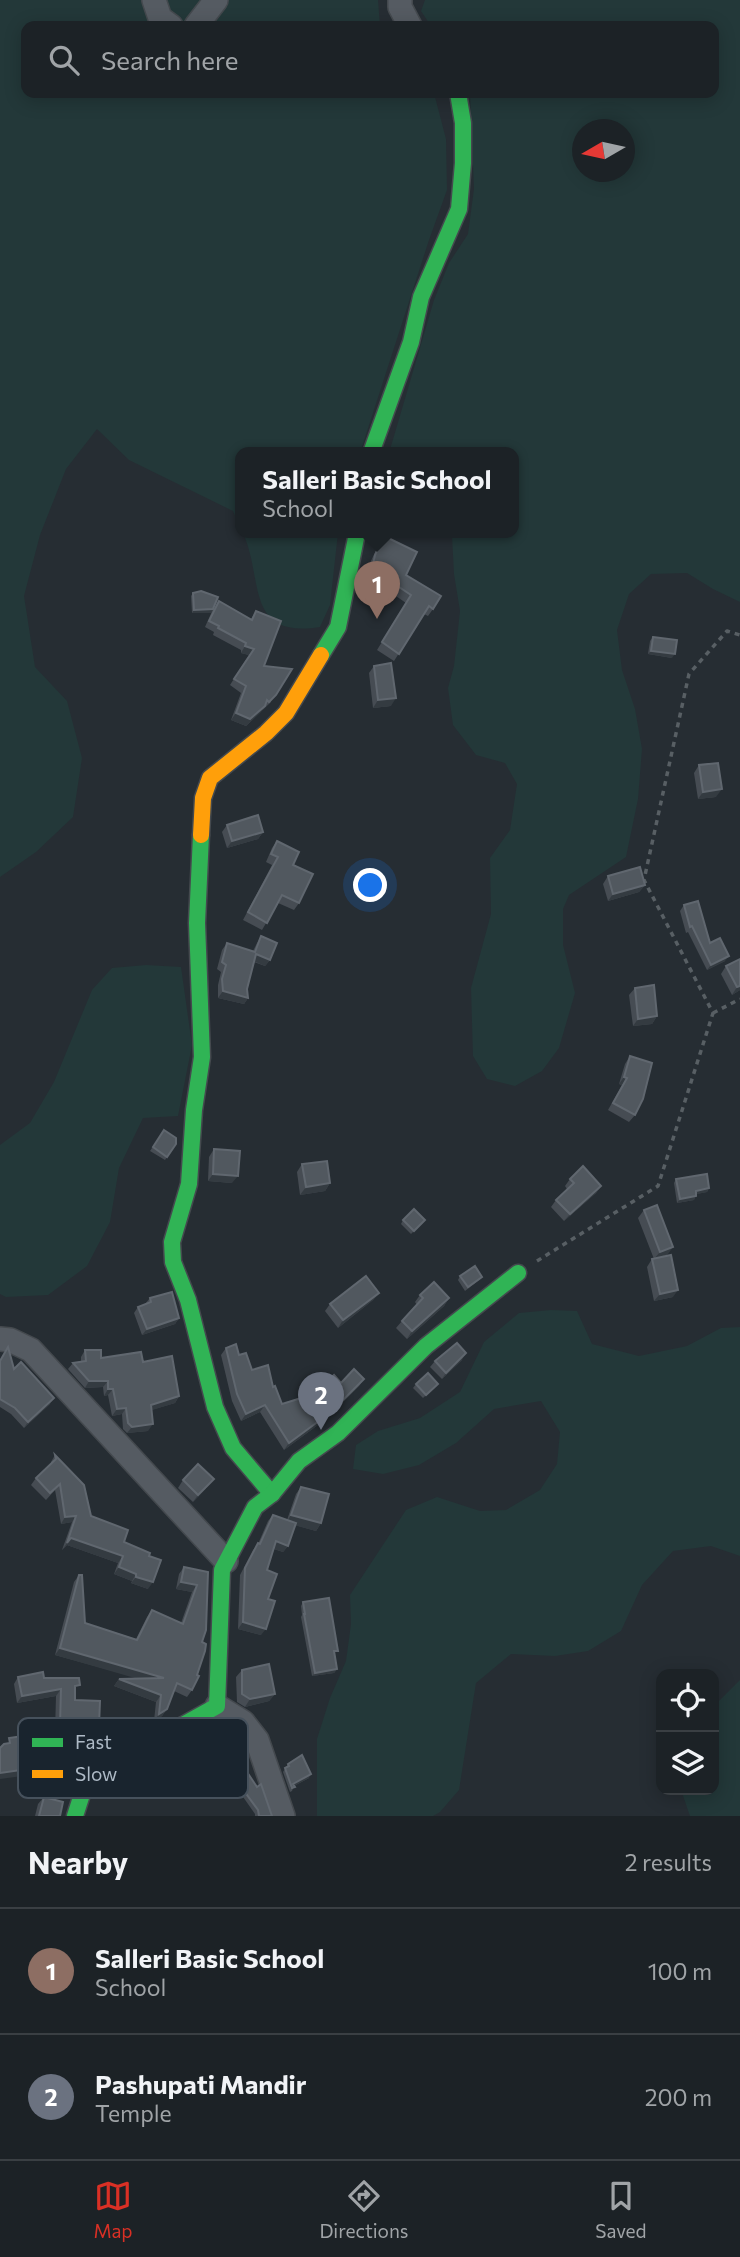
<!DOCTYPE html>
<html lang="en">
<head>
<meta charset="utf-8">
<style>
  :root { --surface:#1c2226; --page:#292f32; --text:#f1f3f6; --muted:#a0a4a7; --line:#3a3f43; --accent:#d93025 }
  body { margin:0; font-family:Commissioner,sans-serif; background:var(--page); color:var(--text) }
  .controls { position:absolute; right:21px; bottom:21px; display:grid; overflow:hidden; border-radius:14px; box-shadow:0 4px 18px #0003 }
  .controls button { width:63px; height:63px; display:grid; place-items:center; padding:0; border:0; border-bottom:2px solid var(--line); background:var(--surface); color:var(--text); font:35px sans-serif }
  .compass { position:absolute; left:572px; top:119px; width:63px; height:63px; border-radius:50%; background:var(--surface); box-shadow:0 4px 18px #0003; rotate:261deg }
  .you { position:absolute; left:371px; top:886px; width:24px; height:24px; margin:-18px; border:5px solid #fff; border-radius:50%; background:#1a73e8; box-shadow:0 0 0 10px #1a73e833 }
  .badge { display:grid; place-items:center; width:46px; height:46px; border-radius:50%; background:var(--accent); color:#fff; font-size:23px; font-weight:700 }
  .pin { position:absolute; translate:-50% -58px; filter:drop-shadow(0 2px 4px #0008) }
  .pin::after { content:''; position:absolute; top:37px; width:24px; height:21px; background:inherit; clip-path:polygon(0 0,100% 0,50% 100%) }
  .popup { position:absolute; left:235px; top:447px; width:284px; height:91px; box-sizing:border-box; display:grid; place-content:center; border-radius:14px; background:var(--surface); filter:drop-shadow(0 2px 5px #0005); font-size:23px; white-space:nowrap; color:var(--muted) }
  .popup b { font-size:26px; color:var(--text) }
  .popup::after { content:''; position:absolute; left:50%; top:100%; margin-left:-14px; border:14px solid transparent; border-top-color:var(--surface) }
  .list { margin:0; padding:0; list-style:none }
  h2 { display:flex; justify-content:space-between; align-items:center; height:91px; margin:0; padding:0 28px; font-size:30px }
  h2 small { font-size:23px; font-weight:400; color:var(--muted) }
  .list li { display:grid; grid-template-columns:46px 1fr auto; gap:21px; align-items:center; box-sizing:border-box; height:126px; padding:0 28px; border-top:2px solid var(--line) }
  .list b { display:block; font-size:26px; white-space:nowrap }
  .list p { margin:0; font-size:23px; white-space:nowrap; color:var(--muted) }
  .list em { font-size:23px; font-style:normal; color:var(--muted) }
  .icon { flex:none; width:38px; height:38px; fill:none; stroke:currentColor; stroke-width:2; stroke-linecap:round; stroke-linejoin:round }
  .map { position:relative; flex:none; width:740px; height:1816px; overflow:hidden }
  .search { position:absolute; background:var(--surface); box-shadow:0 4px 18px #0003; left:21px; right:21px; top:21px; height:77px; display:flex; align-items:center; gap:18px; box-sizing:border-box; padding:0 24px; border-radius:14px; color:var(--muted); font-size:26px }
  .sheet { height:343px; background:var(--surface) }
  nav { display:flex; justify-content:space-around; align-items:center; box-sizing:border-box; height:98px; border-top:2px solid var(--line); background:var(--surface); font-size:19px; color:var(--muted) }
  nav a { display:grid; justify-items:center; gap:4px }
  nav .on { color:var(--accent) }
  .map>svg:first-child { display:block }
  .green { fill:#233839; fill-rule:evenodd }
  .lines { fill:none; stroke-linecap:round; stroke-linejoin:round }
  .street-casing { stroke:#44494e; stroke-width:26 }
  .fast-casing { stroke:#44494e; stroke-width:19 }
  .slow-casing { stroke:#44494e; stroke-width:19 }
  .path { stroke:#585f64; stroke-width:3.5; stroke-dasharray:5 5; stroke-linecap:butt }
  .street { stroke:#555b62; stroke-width:23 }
  .fast { stroke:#30b455; stroke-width:16 }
  .slow { stroke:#ff9f0a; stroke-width:16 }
  .wall { fill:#464c53 }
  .shaded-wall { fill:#343b41 }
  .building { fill:#51585f; stroke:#60676f; stroke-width:2 }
  .key { fill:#19242e; stroke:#46515c; stroke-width:2 }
  .key-label { font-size:19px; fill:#aebac6 }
</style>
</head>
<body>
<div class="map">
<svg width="740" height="1816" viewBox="0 0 740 1816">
  <rect width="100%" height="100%" fill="#262d33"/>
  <g class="green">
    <path d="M0 0H378L380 26H26V93H434L446 139 447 190 429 240 360 453H240V528L233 511 129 460 97 429 66 469 40 535 24 596 35 667 67 701 82 758 73 817 36 852 0 877Z"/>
    <path d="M425 0H740V602L713 589 687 573 651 574 629 594 617 630 622 670 635 709 642 749 638 799 626 857 569 895 563 909V945L575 993 559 1048 542 1071 515 1086 487 1079 473 1056 471 988 491 914 490 858 510 830 517 784 505 763 476 755 453 725 448 688 454 666 460 611 454 574 452 536 444 533H514V453H389L434 300 449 263 468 234 474 189 470 93H714V26H431L421 11ZM582 130H624V172H582Z"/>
    <path d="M243 533H338L330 605 320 627C244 639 264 579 243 533Z"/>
    <path d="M146 965 181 967 192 1045 178 1116 143 1118 119 1168 110 1222 87 1266 48 1295 6 1297 0 1294V1145L30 1123 54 1082 92 990 112 968Z"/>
    <path d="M551 1310 577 1311 592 1344 639 1356 687 1346 721 1328 740 1327V1556L711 1546 673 1551 642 1585 621 1631 588 1651 555 1656 511 1654 476 1683 459 1790 440 1812 433 1816H317V1739L330 1698 346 1661 351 1624 350 1595 406 1510 437 1497 480 1511 506 1510 540 1490 557 1464 560 1432 541 1401 494 1409 456 1443 419 1465 383 1474 353 1469 356 1445 378 1431 420 1418 460 1392 484 1342 519 1313Z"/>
    <path d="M740 1680V1816H690L681 1790H714V1706Z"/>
  </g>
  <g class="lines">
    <defs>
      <g id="street">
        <path d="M154 0 160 18 171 26"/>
        <path d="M400 0V7L410 26"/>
        <path d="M196 26 216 0"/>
        <path d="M0 1339 10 1340 31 1350 226 1561"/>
        <path d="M217 1706 243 1722 257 1740 283 1816"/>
      </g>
      <g id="fast">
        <path d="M371 453 411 342 421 297 459 209 463 163V123L458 93"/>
        <path d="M321 655 338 627 357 533"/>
        <path d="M201 835 197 923 202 1057 194 1110 189 1184 172 1242 173 1262 188 1300 215 1407 233 1448 272 1494"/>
        <path d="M75 1816 95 1754 154 1741 217 1706 222 1570 255 1507 272 1494 299 1461 338 1433 426 1346 518 1273"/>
      </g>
      <path id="slow" d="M201 835 203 798 210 778 266 733 286 713 321 655"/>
    </defs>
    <use href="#street" class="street-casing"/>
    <use href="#fast" class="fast-casing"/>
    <use href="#slow" class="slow-casing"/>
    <g class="path">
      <path d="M713 1013 740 999"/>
      <path d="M537 1261 658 1186 713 1013 644 880 689 674 727 631 740 635"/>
    </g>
    <use href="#street" class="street"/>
    <use href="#fast" class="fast"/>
    <use href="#slow" class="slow"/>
  </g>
  <g class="wall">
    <path d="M384 536 406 575 433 609 428 616 424 614 394 661 377 650 406 603 367 576 370 563 379 544Z"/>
    <path d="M193 593 214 608 219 601 251 619 256 611 271 702 246 726 231 720 241 693 230 685 249 655 241 653V650L213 635 214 632 205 627 213 609 211 613H192L191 596Z"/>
    <path d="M653 637 672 658 648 654 650 641Z"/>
    <path d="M374 666 391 706 373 708 369 673Z"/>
    <path d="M699 765 716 797 698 799 694 773Z"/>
    <path d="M227 825 263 832 258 839 227 848 222 832Z"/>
    <path d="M277 841 293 865 299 903 294 910 278 903 262 930 243 920 272 865 266 862 272 848Z"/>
    <path d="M608 876 645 885 639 892 608 901 603 884Z"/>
    <path d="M684 905 710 943 725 961 707 970 688 932 686 933 680 911Z"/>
    <path d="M261 936 270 960 265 966 254 962 247 989 248 998 244 1004 218 998V985L221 972 217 969 222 950 227 943 253 951 257 943Z"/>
    <path d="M726 966 740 990 732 995 721 974Z"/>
    <path d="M635 988 657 1016 652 1024 633 1026 629 995Z"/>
    <path d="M630 1056 635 1115 629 1122 608 1110 622 1085 619 1084 625 1064Z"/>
    <path d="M164 1130 176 1144 165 1160 150 1151Z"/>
    <path d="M214 1149 232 1183 208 1181 209 1157Z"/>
    <path d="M302 1164 330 1183 325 1191 300 1195 297 1172Z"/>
    <path d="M570 1179 601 1186 596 1193 564 1221 551 1207 556 1200 567 1189 565 1186Z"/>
    <path d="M676 1179 709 1188 707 1192 696 1194 694 1200 677 1203 674 1183Z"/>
    <path d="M644 1210 668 1254 658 1258 673 1297 654 1301 647 1267 652 1259H654L638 1218Z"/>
    <path d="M403 1220H425L411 1234 401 1224Z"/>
    <path d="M460 1276 482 1277 479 1280 465 1291 458 1280Z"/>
    <path d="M379 1293 373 1300 338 1328 325 1311 330 1304Z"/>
    <path d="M420 1295 449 1298 444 1306 407 1339 396 1328 402 1321 417 1305 415 1302Z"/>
    <path d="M150 1298 179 1318 175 1324 142 1335 134 1313 138 1307 145 1304Z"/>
    <path d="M8 1347 14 1369 50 1404 24 1428 11 1414 0 1407V1360Z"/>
    <path d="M226 1348 239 1355 252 1370 273 1387 282 1404 341 1383 364 1379 359 1386 326 1419 284 1450 260 1412 241 1421 232 1401 221 1355Z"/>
    <path d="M85 1350 101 1358 143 1362 179 1396 175 1403 151 1410 148 1431 127 1433 123 1429 122 1414 112 1416 108 1395 104 1396 103 1387 85 1388 68 1369 73 1363 81 1361V1357Z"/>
    <path d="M462 1360 442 1379 430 1367 435 1361Z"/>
    <path d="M416 1384 435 1387 423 1398 413 1388Z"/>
    <path d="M55 1455 91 1516 124 1542 149 1556 148 1589 131 1583 132 1581 114 1574 118 1563 67 1545 62 1550 72 1522 61 1524 55 1490 46 1500 31 1485 36 1478 51 1464V1462Z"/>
    <path d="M183 1480 208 1486 193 1502 178 1488Z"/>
    <path d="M301 1487 321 1523 316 1531 295 1525 288 1546 283 1552 274 1549 267 1570 268 1599 261 1635 238 1629 240 1575 253 1550 258 1544 268 1521 273 1515 287 1520 296 1494Z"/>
    <path d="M184 1567 208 1572 202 1642 192 1690 187 1697 174 1691 167 1709 162 1716 154 1721 156 1702 114 1686 119 1679 138 1678 55 1655 74 1582 79 1575 85 1623 136 1639 147 1617 152 1610 181 1623 192 1592 176 1589 179 1574Z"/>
    <path d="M303 1602 335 1655 337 1669 334 1673 312 1676 301 1617 302 1615 301 1606Z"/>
    <path d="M242 1670 275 1694 269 1701 245 1707 237 1702 236 1677Z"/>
    <path d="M18 1677 44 1678 75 1692V1700L94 1733 55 1732 56 1696 17 1703 14 1684Z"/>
    <path d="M202 1731 226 1769 222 1775 194 1773 197 1738Z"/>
    <path d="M129 1760 152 1768 129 1798 111 1784Z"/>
    <path d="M288 1764 309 1778 294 1786 292 1791 290 1792 283 1772Z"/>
    <path d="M236 1780 272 1816H255V1814L234 1784Z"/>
    <path d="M44 1797 60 1816H35L38 1804Z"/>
  </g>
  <g class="shaded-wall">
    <path d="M213 609 211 613H192L194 610Z"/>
    <path d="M245 646 254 649 249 655 241 653Z"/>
    <path d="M651 651 675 654 672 658 648 654Z"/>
    <path d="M396 698 391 706 373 708 378 700Z"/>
    <path d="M265 706 260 713 246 726 231 720 236 713Z"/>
    <path d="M722 789 716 797 698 799 703 792Z"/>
    <path d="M263 832 258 839 227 848 232 841Z"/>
    <path d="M645 885 639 892 608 901 613 894Z"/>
    <path d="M256 954 270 960 265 966 251 960Z"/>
    <path d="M729 956 725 961 707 970 711 965Z"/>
    <path d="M740 986V990L732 995 737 987Z"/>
    <path d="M223 991 248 998 244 1004 218 998Z"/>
    <path d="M657 1016 652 1024 633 1026 638 1019Z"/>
    <path d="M624 1077 627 1078 622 1085 619 1084Z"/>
    <path d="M213 1174 238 1176 232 1183 208 1181Z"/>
    <path d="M330 1183 325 1191 300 1195 306 1187Z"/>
    <path d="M601 1186 596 1193 564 1221 570 1214Z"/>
    <path d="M709 1188 707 1192 693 1195 696 1191Z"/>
    <path d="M696 1196 694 1200 677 1203 680 1199Z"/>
    <path d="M673 1247 668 1254 654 1259 660 1252Z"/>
    <path d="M678 1290 673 1297 654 1301 660 1294Z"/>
    <path d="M379 1293 373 1300 338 1328 343 1320Z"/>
    <path d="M449 1298 444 1306 407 1339 412 1331Z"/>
    <path d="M179 1318 175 1324 142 1335 147 1329Z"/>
    <path d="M466 1353 462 1360 442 1379 446 1373Z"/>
    <path d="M364 1379 359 1386 326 1419 284 1450 289 1443Z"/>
    <path d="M89 1381H108L103 1387 85 1388Z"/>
    <path d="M108 1389H113L108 1395 104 1396Z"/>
    <path d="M179 1396 175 1403 146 1412 151 1405Z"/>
    <path d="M54 1398 50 1404 24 1428 28 1422Z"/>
    <path d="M265 1405 260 1412 241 1421 246 1414Z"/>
    <path d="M126 1408 122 1414 112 1416 117 1409Z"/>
    <path d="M153 1424 148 1431 127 1433 132 1427Z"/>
    <path d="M214 1479 208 1486 193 1502 198 1495Z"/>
    <path d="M291 1515 321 1523 316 1531 286 1523Z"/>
    <path d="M76 1516 72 1522 61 1524 65 1517Z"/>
    <path d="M71 1538 123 1556 118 1563 67 1545 62 1550Z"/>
    <path d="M276 1541 288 1546 283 1552 271 1548Z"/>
    <path d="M119 1567 136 1574 132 1581 114 1574Z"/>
    <path d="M136 1577 153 1582 148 1589 131 1583Z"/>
    <path d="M181 1582 197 1585 192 1592 176 1589Z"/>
    <path d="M243 1622 266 1629 261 1635 238 1629Z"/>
    <path d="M60 1648 164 1678 159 1685 55 1655Z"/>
    <path d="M337 1669 334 1673 312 1676 315 1673Z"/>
    <path d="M119 1679 161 1695 156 1702 114 1686Z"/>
    <path d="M61 1689 56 1696 17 1703 22 1696Z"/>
    <path d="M275 1694 269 1701 245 1707 250 1699Z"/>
    <path d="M167 1709 162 1716 154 1721 159 1714Z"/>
    <path d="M60 1725 99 1726 94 1733 55 1732Z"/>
    <path d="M199 1766 226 1769 222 1775 194 1773Z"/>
    <path d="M42 1767 37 1774 0 1779V1773Z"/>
    <path d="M311 1774 309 1778 290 1788 293 1784Z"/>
  </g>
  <g class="building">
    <path d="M384 536 417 552 406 575 441 596 433 609 429 606 399 654 382 642 411 595 372 569 375 555Z"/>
    <path d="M201 591 218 597 213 609 194 610 193 593Z"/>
    <path d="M219 601 252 620 256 611 281 621 264 666 292 669 276 695 269 702 267 700 265 706 250 719 236 713 246 686 234 679 254 649 245 646 246 643 218 628 219 626 209 621Z"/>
    <path d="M653 637 677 640 675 654 651 651Z"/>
    <path d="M391 663 396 698 378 700 374 666Z"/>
    <path d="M718 763 722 789 703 792 699 765Z"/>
    <path d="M258 815 263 832 232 841 227 825Z"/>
    <path d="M277 841 299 852 293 865 313 874 299 903 282 895 267 923 248 912 278 857 271 854Z"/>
    <path d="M640 867 645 885 613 894 608 876Z"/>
    <path d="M698 901 710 943 720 938 729 956 711 965 692 926 690 927 684 905Z"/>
    <path d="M261 936 277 943 270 960 256 954 247 989 248 998 223 991 222 979 226 965 222 962 227 943 255 952Z"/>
    <path d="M740 959V986L737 987 726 966Z"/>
    <path d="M654 985 657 1016 638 1019 635 988Z"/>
    <path d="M630 1056 652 1063 643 1099 635 1115 613 1103 627 1078 624 1077Z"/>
    <path d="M164 1130 176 1138V1144L167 1157 153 1147Z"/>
    <path d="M214 1149 240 1151 238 1176 213 1174Z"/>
    <path d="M327 1161 330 1183 306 1187 302 1164Z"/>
    <path d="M583 1166 601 1186 570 1214 556 1200 574 1183 570 1179Z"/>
    <path d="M707 1174 709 1188 696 1191V1196L680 1199 676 1179Z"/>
    <path d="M657 1205 673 1247 660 1252 644 1210Z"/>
    <path d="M414 1209 425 1220 414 1231 403 1220Z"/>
    <path d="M671 1255 678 1290 660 1294 652 1259Z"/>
    <path d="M475 1266 482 1277 468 1287 460 1276Z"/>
    <path d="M366 1276 379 1293 343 1320 330 1304Z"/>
    <path d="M434 1282 449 1298 412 1331 402 1321 423 1298 420 1295Z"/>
    <path d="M172 1292 179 1318 147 1329 138 1307 151 1302 150 1298Z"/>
    <path d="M457 1343 466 1353 446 1373 435 1361Z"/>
    <path d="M236 1344 239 1355 246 1353 252 1370 268 1365 273 1387 275 1386 282 1404 311 1395 334 1375 341 1383 354 1369 364 1379 331 1412 289 1443 265 1405 246 1414 237 1394 226 1348Z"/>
    <path d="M8 1347 14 1369 21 1362 54 1398 28 1422 15 1408 0 1399V1361Z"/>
    <path d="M85 1350H101V1358L141 1352 143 1362 172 1356 179 1396 151 1405 153 1424 132 1427 128 1423 126 1408 117 1409 113 1389H108V1381H89L73 1363 86 1361Z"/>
    <path d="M428 1373 438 1384 426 1395 416 1384Z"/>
    <path d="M55 1455 84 1485 91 1516 128 1530 124 1542 150 1553 149 1556 161 1560 153 1582 136 1577V1574L119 1567 123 1556 71 1538 67 1543 76 1516 65 1517 60 1484 50 1493 36 1478 56 1459Z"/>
    <path d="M198 1464 214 1479 198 1495 183 1480Z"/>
    <path d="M301 1487 329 1494 321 1523 291 1515Z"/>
    <path d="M273 1515 296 1523 288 1546 276 1541 267 1570 277 1574 268 1599 275 1601 266 1629 243 1622 245 1568 258 1543 260 1544Z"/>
    <path d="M184 1567 208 1572 206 1630 202 1642 206 1644 205 1651 197 1675 199 1676 192 1690 177 1683 167 1709 159 1714 161 1695 119 1679 164 1678 60 1648 79 1575H82L85 1623 137 1640 152 1610 183 1624 197 1585 181 1582Z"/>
    <path d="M329 1598 338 1651H334L337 1669 315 1673 304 1614H305L303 1602Z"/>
    <path d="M269 1664 275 1694 250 1699 242 1694V1670Z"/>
    <path d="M43 1672 44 1678H79L80 1685 75 1686V1700L100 1701 99 1726 60 1725 61 1689 22 1696 18 1677Z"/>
    <path d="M225 1718 238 1726 243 1732 226 1769 199 1766 202 1731Z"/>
    <path d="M37 1734 42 1767 0 1773V1748L4 1744 10 1743 9 1738Z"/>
    <path d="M302 1755 311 1774 293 1784 295 1787 292 1788 285 1768 289 1766 288 1764Z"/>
    <path d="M139 1758 152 1768 134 1791 116 1776 129 1760Z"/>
    <path d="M247 1772 257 1787 261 1784 272 1816H259L258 1810 236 1780Z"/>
    <path d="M44 1797 63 1802 60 1816H39Z"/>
  </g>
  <rect x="18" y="1718" width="230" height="80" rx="10" class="key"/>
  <rect x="32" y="1738" width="31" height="9" fill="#30b455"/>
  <rect x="32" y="1770" width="31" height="8" fill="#ff9f0a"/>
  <g class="key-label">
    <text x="75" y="1749">Fast</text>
    <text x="75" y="1781">Slow</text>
  </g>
</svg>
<div class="controls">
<button><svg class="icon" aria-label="locate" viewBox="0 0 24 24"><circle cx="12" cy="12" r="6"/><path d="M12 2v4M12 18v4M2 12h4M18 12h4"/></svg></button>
<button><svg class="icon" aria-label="layers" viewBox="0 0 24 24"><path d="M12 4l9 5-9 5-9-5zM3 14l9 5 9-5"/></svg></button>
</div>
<svg class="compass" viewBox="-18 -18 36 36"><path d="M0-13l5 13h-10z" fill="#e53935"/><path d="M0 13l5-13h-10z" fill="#a0a4a7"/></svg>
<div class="you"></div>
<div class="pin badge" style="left:377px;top:619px;background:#8d6e63">1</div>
<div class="popup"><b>Salleri Basic School</b>School</div>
<div class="pin badge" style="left:321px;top:1430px;background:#6b7280">2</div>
<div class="search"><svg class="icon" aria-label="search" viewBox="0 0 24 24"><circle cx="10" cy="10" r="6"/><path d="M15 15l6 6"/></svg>Search here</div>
</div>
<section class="sheet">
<h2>Nearby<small>2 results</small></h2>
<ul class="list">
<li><span class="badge" style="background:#8d6e63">1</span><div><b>Salleri Basic School</b><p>School</p></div><em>100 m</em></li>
<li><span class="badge" style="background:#6b7280">2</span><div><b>Pashupati Mandir</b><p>Temple</p></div><em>200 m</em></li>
</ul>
</section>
<nav>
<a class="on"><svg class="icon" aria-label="map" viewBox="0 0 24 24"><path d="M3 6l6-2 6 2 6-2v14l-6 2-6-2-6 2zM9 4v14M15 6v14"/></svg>Map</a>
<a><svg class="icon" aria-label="directions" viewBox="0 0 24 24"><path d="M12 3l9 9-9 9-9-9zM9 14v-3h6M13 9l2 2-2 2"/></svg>Directions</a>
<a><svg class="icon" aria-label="saved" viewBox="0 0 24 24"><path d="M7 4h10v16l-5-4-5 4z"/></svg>Saved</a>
</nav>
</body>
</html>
